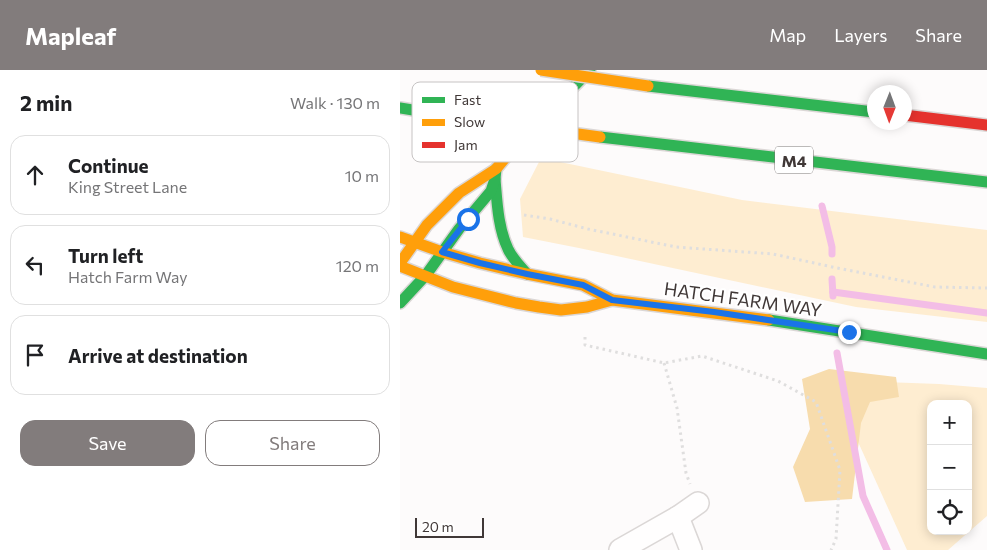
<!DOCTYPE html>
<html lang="en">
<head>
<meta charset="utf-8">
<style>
  :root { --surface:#fff; --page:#f2f2f2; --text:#202124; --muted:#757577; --line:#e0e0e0; --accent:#827c7c }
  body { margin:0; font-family:Commissioner,sans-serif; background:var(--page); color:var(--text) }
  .controls { position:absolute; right:15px; bottom:15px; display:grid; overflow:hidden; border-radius:10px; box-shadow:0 2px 12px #0003 }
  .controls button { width:45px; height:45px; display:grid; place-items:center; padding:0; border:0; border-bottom:1px solid var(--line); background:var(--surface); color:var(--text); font:25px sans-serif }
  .compass { position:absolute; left:467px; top:15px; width:45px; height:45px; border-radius:50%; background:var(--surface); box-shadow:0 2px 12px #0003; rotate:181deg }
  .scale { position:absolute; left:15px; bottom:12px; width:69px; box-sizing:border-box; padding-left:5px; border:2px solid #403837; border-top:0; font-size:14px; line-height:18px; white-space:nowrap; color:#403837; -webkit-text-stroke:4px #fff; paint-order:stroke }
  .stop { position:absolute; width:15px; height:15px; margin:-11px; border:4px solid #1a73e8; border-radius:50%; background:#fff }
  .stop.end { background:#1a73e8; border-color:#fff; box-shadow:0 1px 5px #0008 }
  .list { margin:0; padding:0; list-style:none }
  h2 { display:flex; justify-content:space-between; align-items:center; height:65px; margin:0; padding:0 20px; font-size:21px }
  h2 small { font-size:16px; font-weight:400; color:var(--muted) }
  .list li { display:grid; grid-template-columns:32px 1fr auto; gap:15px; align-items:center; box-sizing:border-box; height:80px; margin:0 10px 10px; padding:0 10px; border:1px solid var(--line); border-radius:15px }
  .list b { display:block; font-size:19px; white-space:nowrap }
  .list p { margin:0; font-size:16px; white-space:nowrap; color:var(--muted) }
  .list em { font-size:16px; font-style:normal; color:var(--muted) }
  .actions { display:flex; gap:10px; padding:15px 20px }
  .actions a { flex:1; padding:11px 0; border:1px solid var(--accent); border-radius:15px; text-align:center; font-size:18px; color:var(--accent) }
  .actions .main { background:var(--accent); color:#fff }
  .icon { flex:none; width:28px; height:28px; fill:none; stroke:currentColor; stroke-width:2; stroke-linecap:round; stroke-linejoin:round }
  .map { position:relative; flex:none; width:587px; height:480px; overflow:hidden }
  header { display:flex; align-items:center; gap:30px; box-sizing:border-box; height:70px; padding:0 25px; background:var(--accent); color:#fff }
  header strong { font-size:24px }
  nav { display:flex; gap:28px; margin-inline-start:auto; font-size:18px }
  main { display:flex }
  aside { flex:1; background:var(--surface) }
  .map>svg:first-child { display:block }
  .green { fill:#feedd1; fill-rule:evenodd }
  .forest { fill:#f7dcad }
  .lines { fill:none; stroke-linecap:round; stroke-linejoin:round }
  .stream { stroke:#f3bde6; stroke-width:7 }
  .street-casing { stroke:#dbd7d6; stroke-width:24 }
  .fast-casing { stroke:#dbd7d6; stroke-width:14 }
  .slow-casing { stroke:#dbd7d6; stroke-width:14 }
  .jam-casing { stroke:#dbd7d6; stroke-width:14 }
  .path { stroke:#dfdede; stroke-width:3; stroke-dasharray:2.5 4; stroke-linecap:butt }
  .street { stroke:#fffefe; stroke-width:21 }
  .fast { stroke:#30b455; stroke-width:11 }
  .slow { stroke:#ff9f0a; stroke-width:11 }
  .jam { stroke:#e5322d; stroke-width:11 }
  .slow-bridge-casing { stroke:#dbd7d6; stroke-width:14; stroke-linecap:butt }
  .slow-bridge { stroke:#ff9f0a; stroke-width:11 }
  .route { stroke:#1a73e8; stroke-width:6 }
  .labels { text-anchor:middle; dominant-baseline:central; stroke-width:4.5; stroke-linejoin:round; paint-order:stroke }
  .shield { fill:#fff; stroke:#797473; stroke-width:1 }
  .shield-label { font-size:16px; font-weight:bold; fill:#403837 }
  .street-label { font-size:18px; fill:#403837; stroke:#fff }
  .key { fill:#fff; stroke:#c6c3c3; stroke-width:1 }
  .key-label { font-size:14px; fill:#403837 }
</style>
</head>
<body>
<header>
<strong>Mapleaf</strong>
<nav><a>Map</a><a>Layers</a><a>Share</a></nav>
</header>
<main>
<aside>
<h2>2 min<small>Walk · 130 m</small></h2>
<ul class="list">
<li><svg class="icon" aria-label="ahead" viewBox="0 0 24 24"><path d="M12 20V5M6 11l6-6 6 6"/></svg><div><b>Continue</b><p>King Street Lane</p></div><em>10 m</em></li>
<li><svg class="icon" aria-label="left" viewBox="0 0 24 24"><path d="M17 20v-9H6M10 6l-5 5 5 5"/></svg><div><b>Turn left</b><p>Hatch Farm Way</p></div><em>120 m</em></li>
<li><svg class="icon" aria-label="arrive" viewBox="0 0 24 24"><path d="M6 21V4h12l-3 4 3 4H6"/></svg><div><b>Arrive at destination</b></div></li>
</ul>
<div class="actions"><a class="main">Save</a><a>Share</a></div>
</aside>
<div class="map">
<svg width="587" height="480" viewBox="0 0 587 480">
  <rect width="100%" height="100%" fill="#fdfbfb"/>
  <g class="green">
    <path d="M141 88 342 130 587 160V252L456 237 179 178 123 167 120 129Z"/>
    <path d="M430 310 539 314 587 318V446L548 480H507ZM531 334H568V461H531Z"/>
  </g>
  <path class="forest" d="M429 299 496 307 499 327 470 332 461 353 452 429 405 432 393 397 410 359 402 309Z"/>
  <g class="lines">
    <g class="stream">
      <path d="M422 136 432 177V184"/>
      <path d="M432 209 433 226"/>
      <path d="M433 222 587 243"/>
      <path d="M437 283 463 426 487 480"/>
    </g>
    <defs>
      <g id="street">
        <path d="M278 447 291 480"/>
        <path d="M220 480 278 447 298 433"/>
      </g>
      <g id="fast">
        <path d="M248 16 474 42"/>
        <path d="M0 38 62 48"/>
        <path d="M141 50 190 0"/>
        <path d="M200 67 587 112"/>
        <path d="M95 109C97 132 98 158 108 179 112 188 120 196 127 204"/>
        <path d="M0 233 26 205 59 159 91 121 95 109 96 99"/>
        <path d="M369 250 587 284"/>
      </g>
      <g id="slow">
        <path d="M0 167 42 182 80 193 127 204 183 215 212 230 369 250"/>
        <path d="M0 193 27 155 59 123 96 99 110 82 141 50"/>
        <path d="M0 196 53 217 116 233 139 237 161 240 187 237 212 230"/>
      </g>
      <path id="jam" d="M504 45 587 55"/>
    </defs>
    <use href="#street" class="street-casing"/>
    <use href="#fast" class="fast-casing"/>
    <use href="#slow" class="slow-casing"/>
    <use href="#jam" class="jam-casing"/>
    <g class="path">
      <path d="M124 145 150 149 188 159 276 177 373 184 437 198 535 217 587 218"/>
      <path d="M185 267V275L264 293 302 286 378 311 416 332 440 400 436 469 431 480"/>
      <path d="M264 293 277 338 286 403 290 414"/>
    </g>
    <use href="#street" class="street"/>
    <use href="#fast" class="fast"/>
    <use href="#slow" class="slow"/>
    <use href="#jam" class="jam"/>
    <defs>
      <g id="slow-bridge">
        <path d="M141 0 248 16"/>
        <path d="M62 48 200 67"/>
      </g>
    </defs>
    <use href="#slow-bridge" class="slow-bridge-casing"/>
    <use href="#slow-bridge" class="slow-bridge"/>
  </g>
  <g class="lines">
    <path class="route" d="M68 149 42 182 80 193 127 204 183 215 212 230 314 242 449 262"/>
  </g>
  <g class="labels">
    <rect class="shield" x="375" y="76.5" width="38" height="27" rx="4"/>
    <g class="shield-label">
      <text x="394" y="90">M4</text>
    </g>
    <g class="street-label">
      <text transform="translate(343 229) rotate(8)">HATCH FARM WAY</text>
    </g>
  </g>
  <rect x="12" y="12" width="166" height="80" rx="8" class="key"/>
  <rect x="22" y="27" width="23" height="6" fill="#30b455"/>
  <rect x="22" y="49" width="23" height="7" fill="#ff9f0a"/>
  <rect x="22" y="72" width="23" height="6" fill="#e5322d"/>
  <g class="key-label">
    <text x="54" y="35">Fast</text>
    <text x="54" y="57">Slow</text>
    <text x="54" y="80">Jam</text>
  </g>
</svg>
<div class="controls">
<button>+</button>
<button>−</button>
<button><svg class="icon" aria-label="locate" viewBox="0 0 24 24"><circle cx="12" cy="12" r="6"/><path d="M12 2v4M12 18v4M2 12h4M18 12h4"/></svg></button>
</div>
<svg class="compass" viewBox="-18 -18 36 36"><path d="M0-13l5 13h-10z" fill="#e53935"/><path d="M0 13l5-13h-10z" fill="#757577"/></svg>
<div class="scale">20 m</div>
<div class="stop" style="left:68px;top:149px"></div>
<div class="stop end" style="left:449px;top:262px"></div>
</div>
</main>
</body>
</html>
